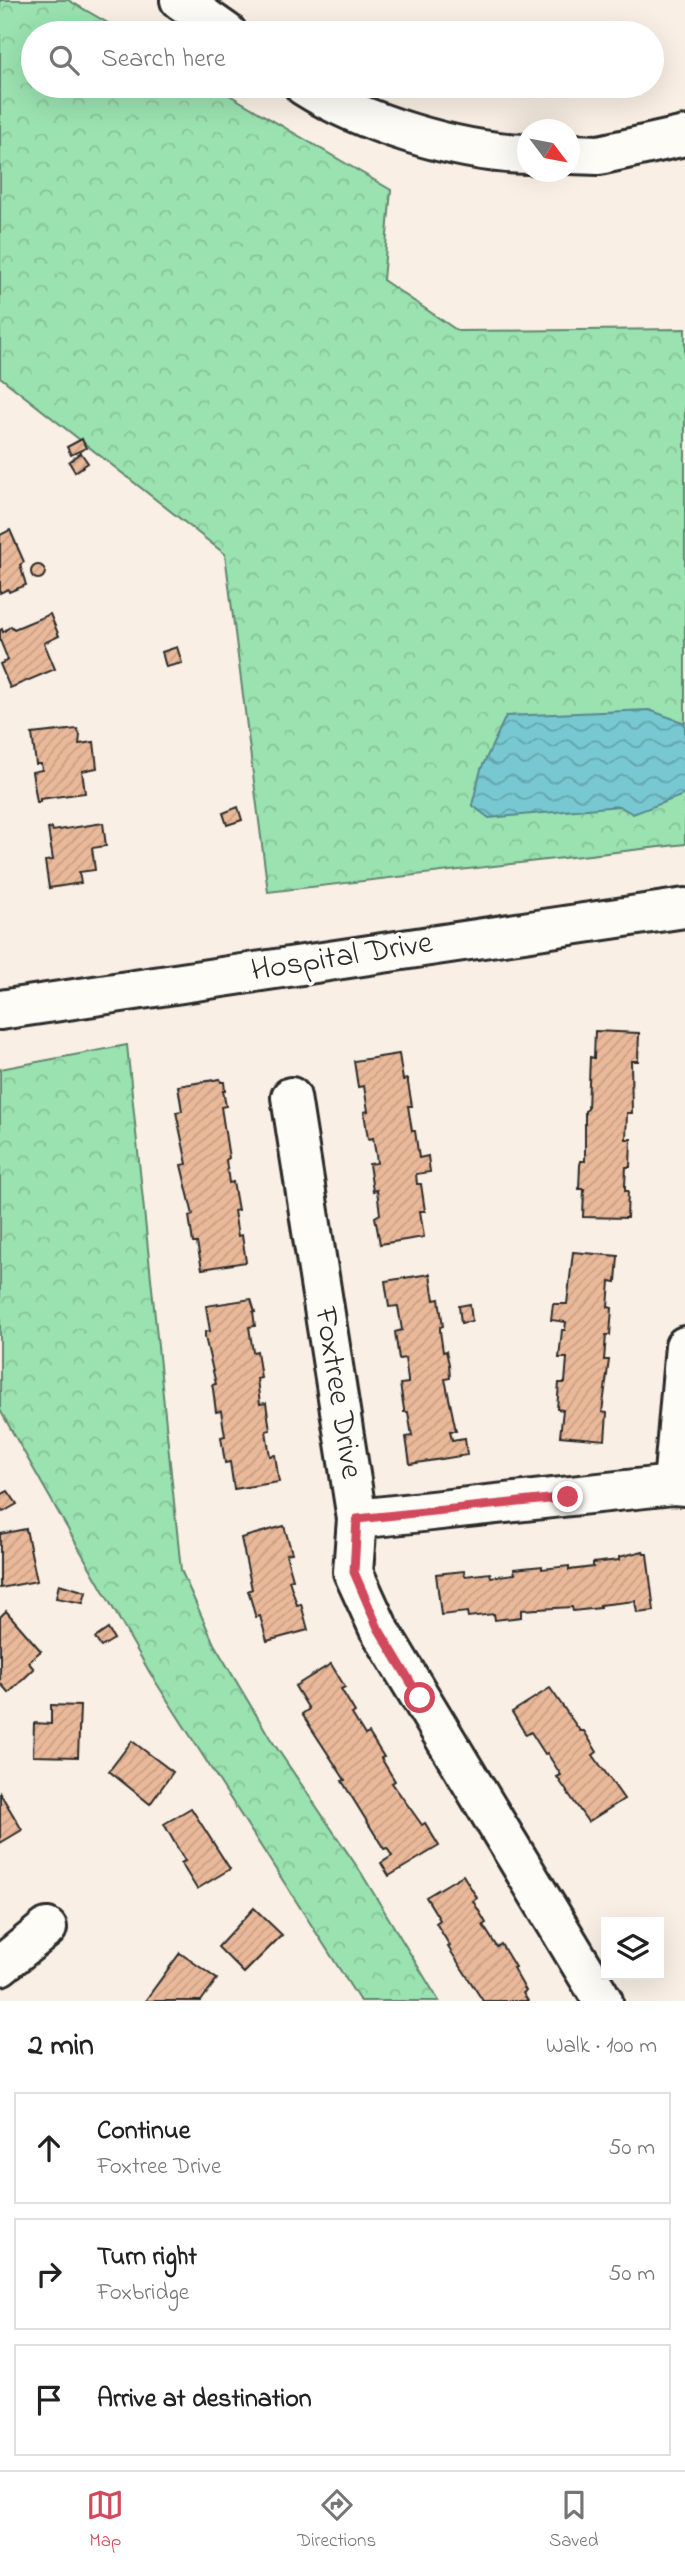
<!DOCTYPE html>
<html lang="en">
<head>
<meta charset="utf-8">
<style>
  :root { --surface:#fff; --page:#f6f6f6; --text:#222; --muted:#767676; --line:#e0e0e0; --accent:#d1495b }
  body { margin:0; font-family:"Indie Flower",sans-serif; background:var(--page); color:var(--text) }
  .controls { position:absolute; right:21px; bottom:21px; display:grid; overflow:hidden; border-radius:0px; box-shadow:0 7px 28px #0002 }
  .controls button { width:63px; height:63px; display:grid; place-items:center; padding:0; border:0; border-bottom:2px solid var(--line); background:var(--surface); color:var(--text); font:35px sans-serif }
  .compass { position:absolute; left:517px; top:119px; width:63px; height:63px; border-radius:50%; background:var(--surface); box-shadow:0 7px 28px #0002; rotate:122deg }
  .stop { position:absolute; width:21px; height:21px; margin:-16px; border:5px solid #d1495b; border-radius:50%; background:#fff }
  .stop.end { background:#d1495b; border-color:#fff; box-shadow:0 2px 7px #0008 }
  .list { margin:0; padding:0; list-style:none }
  h2 { display:flex; justify-content:space-between; align-items:center; height:91px; margin:0; padding:0 28px; font-size:30px }
  h2 small { font-size:23px; font-weight:400; color:var(--muted) }
  .list li { display:grid; grid-template-columns:46px 1fr auto; gap:21px; align-items:center; box-sizing:border-box; height:112px; margin:0 14px 14px; padding:0 14px; border:2px solid var(--line); border-radius:0px }
  .list b { display:block; font-size:26px; white-space:nowrap }
  .list p { margin:0; font-size:23px; white-space:nowrap; color:var(--muted) }
  .list em { font-size:23px; font-style:normal; color:var(--muted) }
  .icon { flex:none; width:38px; height:38px; fill:none; stroke:currentColor; stroke-width:2; stroke-linecap:round; stroke-linejoin:round }
  .map { position:relative; flex:none; width:685px; height:2001px; overflow:hidden }
  .search { position:absolute; background:var(--surface); box-shadow:0 7px 28px #0002; left:21px; right:21px; top:21px; height:77px; display:flex; align-items:center; gap:18px; box-sizing:border-box; padding:0 24px; border-radius:38px; color:var(--muted); font-size:26px }
  .sheet { height:469px; background:var(--surface) }
  nav { display:flex; justify-content:space-around; align-items:center; box-sizing:border-box; height:98px; border-top:2px solid var(--line); background:var(--surface); font-size:19px; color:var(--muted) }
  nav a { display:grid; justify-items:center; gap:4px }
  nav .on { color:var(--accent) }
  .map>svg:first-child { display:block }
  .forest { fill:url(#forest-crowns); stroke:#62866e; stroke-width:2 }
  .water { fill:url(#water-waves); stroke:#59898f; stroke-width:2 }
  .building { fill:url(#building-hatch); stroke:#2b2b2b; stroke-width:2 }
  .lines { fill:none; stroke-linecap:round; stroke-linejoin:round }
  .minor-casing { stroke:#2b2b2b; stroke-width:44 }
  .minor { stroke:#fdfcf7; stroke-width:38 }
  .route { stroke:#d1495b; stroke-width:9 }
  .labels { text-anchor:middle; dominant-baseline:central; stroke-width:7; stroke-linejoin:round; paint-order:stroke }
  .street-label { font-size:32px; fill:#2b2b2b; stroke:#fdfcf7 }
</style>
</head>
<body>
<div class="map">
<svg width="685" height="2001" viewBox="0 0 685 2001">
  <defs>
    <pattern id="forest-crowns" width="20" height="18" patternUnits="userSpaceOnUse" patternTransform="scale(1.75)"><rect width="20" height="18" fill="#9ae2b0"/><path d="M2 6a3 3 0 1 1 6 0M12 15a3 3 0 1 1 6 0" fill="none" stroke="#85c298"/></pattern>
    <pattern id="water-waves" width="16" height="10" patternUnits="userSpaceOnUse" patternTransform="scale(1.75)"><rect width="16" height="10" fill="#78c8d2"/><path d="M0 5q4-4 8 0t8 0" fill="none" stroke="#63a3ab"/></pattern>
    <pattern id="building-hatch" width="6" height="6" patternUnits="userSpaceOnUse" patternTransform="scale(1.75)"><rect width="6" height="6" fill="#eab99a"/><path d="M-1 1l2-2M0 6l6-6M5 7l2-2" fill="none" stroke="#c99f85"/></pattern>
  </defs>
  <rect width="100%" height="100%" fill="#f9efe4"/>
  <filter id="ink" filterUnits="userSpaceOnUse"><feTurbulence type="fractalNoise" baseFrequency=".0143" numOctaves="2"/><feDisplacementMap in="SourceGraphic" scale="14" xChannelSelector="R" yChannelSelector="G"/><feConvolveMatrix kernelMatrix="1 2 1 2 8 2 1 2 1" color-interpolation-filters="sRGB"/></filter>
  <g filter="url(#ink)">
    <g class="forest">
      <path d="M0 0H68L125 33H33V86H214L391 190 383 280 458 331 685 329V844L268 892 225 554 0 377Z"/>
      <path d="M127 1045 181 1570 214 1644 270 1738 360 1871 439 2001H360L150 1673 0 1410V1069Z"/>
    </g>
    <path class="water" d="M649 710 685 723V792L681 796 633 814 619 806 489 818 472 805 481 769 506 716Z"/>
    <g class="building">
      <path d="M82 439 86 448 71 455 67 447Z"/>
      <path d="M81 453 88 463 75 472 69 462Z"/>
      <path d="M10 530 24 562 20 565 26 585 9 592 8 589 0 593V535Z"/>
      <circle cx="38" cy="572" r="7"/>
      <path d="M50 614 59 636 44 643 55 669 10 688 0 664 8 660 0 640V630L2 629 3 632 11 626 14 629Z"/>
      <path d="M177 647 182 663 166 667 162 652Z"/>
      <path d="M77 729 80 735 79 744 94 742 97 768 82 771 85 793 40 799V802H37L32 772 42 770 41 764H36L32 734Z"/>
      <path d="M238 807 242 820 227 825 223 813Z"/>
      <path d="M103 823 106 846 92 848 95 870 79 872 81 883 49 888 45 861 53 860 48 829 52 828 53 831Z"/>
      <path d="M595 1031 639 1033 638 1061H631L632 1113H627L626 1139H631L630 1167H626L625 1185V1191H628L627 1218 583 1217 584 1189H579L580 1165 581 1161H585V1111L588 1109 590 1057 594 1058Z"/>
      <path d="M399 1054 403 1080 408 1079V1083L412 1106H408L412 1131H415L419 1158 428 1156 430 1172 416 1174 417 1184H421L425 1211H420L424 1237 380 1244 375 1217 380 1214 377 1190 373 1191 369 1164 377 1163 376 1155 373 1138 368 1139 364 1112 368 1111 364 1086 358 1087 354 1061Z"/>
      <path d="M220 1079 221 1082H224L225 1091H223L226 1106 221 1107 229 1158 226 1160 229 1183 233 1182 238 1210 234 1211 238 1236 242 1235 246 1262 202 1269 197 1243H193L189 1216 193 1215 181 1165 187 1164 176 1112 182 1111 178 1086Z"/>
      <path d="M573 1252 618 1256 616 1282 610 1281 608 1307 612 1308 610 1335H606L604 1360H609L602 1412 607 1413 605 1440 560 1436 563 1410 557 1409 559 1383H565L567 1358H559L562 1330H565L566 1322 551 1320 553 1304H567Z"/>
      <path d="M430 1274 434 1300 439 1299 443 1326 440 1327V1331L443 1352 446 1351 449 1364 450 1378 445 1379 456 1431H450L452 1440 465 1438 467 1455 410 1464 406 1437 412 1436 408 1412H404V1409L400 1384 408 1383V1380L405 1358 399 1359 395 1332 402 1330 398 1306 389 1307 385 1281Z"/>
      <path d="M251 1299 255 1312H253L255 1326 249 1327 253 1352 257 1351 261 1378 257 1379 260 1404 266 1403 270 1430 266 1431 269 1450 270 1456 275 1455 279 1482 234 1489 230 1462 225 1463 221 1437 225 1436 221 1411 216 1412 213 1389 212 1385 216 1384 205 1337V1332L210 1331 206 1306Z"/>
      <path d="M470 1304 472 1321 461 1323 459 1306Z"/>
      <path d="M8 1491 17 1504 3 1512 0 1507V1495Z"/>
      <path d="M284 1526 292 1553 286 1554 293 1579 289 1580 297 1605 301 1604 308 1630 267 1641 260 1616 256 1617 255 1615 249 1593 248 1591 252 1589 241 1538Z"/>
      <path d="M26 1529 37 1581 0 1588V1534Z"/>
      <path d="M643 1551 644 1554H647L654 1611 637 1613 635 1601 600 1605V1608L573 1611 572 1607 521 1610V1617L495 1620 494 1614 468 1617 467 1612 441 1615 436 1574 464 1571 465 1576 490 1573 491 1577 515 1574 514 1569 542 1566V1569L569 1566V1570L593 1567V1563L619 1560V1557Z"/>
      <path d="M59 1584 86 1592 83 1603 56 1598Z"/>
      <path d="M6 1611 41 1651 28 1662 34 1669 9 1693 0 1683V1617Z"/>
      <path d="M108 1629 114 1639 101 1647 95 1638Z"/>
      <path d="M331 1664 345 1687 341 1689 355 1712 352 1714 365 1735 369 1733 384 1757 381 1758 395 1781 392 1783 422 1825 425 1823 439 1846 389 1876 381 1863 392 1856 387 1848 384 1849 342 1781 345 1780 302 1714 309 1709 295 1686Z"/>
      <path d="M550 1688 580 1731H584L597 1752 593 1755 624 1799 588 1822 557 1777 561 1775 547 1753 545 1754 531 1732 526 1735 512 1712Z"/>
      <path d="M51 1705 80 1706 78 1757 33 1756 34 1723 51 1724Z"/>
      <path d="M132 1741 173 1772 150 1804 109 1771Z"/>
      <path d="M0 1793 22 1830 0 1843Z"/>
      <path d="M191 1808 230 1869 197 1889 181 1863 185 1861 164 1824Z"/>
      <path d="M463 1875 477 1898 473 1901 486 1923 483 1925 497 1947 501 1944 515 1967 513 1968 526 1991 523 1993 528 2001H483L448 1947 450 1946 436 1923 440 1920 426 1897Z"/>
      <path d="M254 1908 282 1935 244 1973 218 1947Z"/>
      <path d="M180 1953 217 1979 201 2001H145Z"/>
    </g>
    <g class="lines">
      <defs>
        <g id="minor">
          <path d="M180 0 227 33"/>
          <path d="M304 86C362 123 459 153 528 154"/>
          <path d="M570 154 599 155 685 136"/>
          <path d="M0 1010 685 908"/>
          <path d="M291 1097 357 1519 353 1572 378 1627 603 2001"/>
          <path d="M673 1485 685 1346"/>
          <path d="M357 1519 673 1485 685 1486"/>
          <path d="M0 1966 47 1928"/>
        </g>
      </defs>
      <use href="#minor" class="minor-casing"/>
      <use href="#minor" class="minor"/>
    </g>
  </g>
  <g class="lines" filter="url(#ink)">
    <path class="route" d="M420 1698 378 1628 354 1572 357 1519 568 1497"/>
  </g>
  <g class="labels">
    <g class="street-label">
      <text transform="translate(342 958) rotate(-9)">Hospital Drive</text>
      <text transform="translate(337 1393) rotate(81)">Foxtree Drive</text>
    </g>
  </g>
</svg>
<div class="controls">
<button><svg class="icon" aria-label="layers" viewBox="0 0 24 24"><path d="M12 4l9 5-9 5-9-5zM3 14l9 5 9-5"/></svg></button>
</div>
<svg class="compass" viewBox="-18 -18 36 36"><path d="M0-13l5 13h-10z" fill="#e53935"/><path d="M0 13l5-13h-10z" fill="#767676"/></svg>
<div class="stop" style="left:420px;top:1698px"></div>
<div class="stop end" style="left:568px;top:1497px"></div>
<div class="search"><svg class="icon" aria-label="search" viewBox="0 0 24 24"><circle cx="10" cy="10" r="6"/><path d="M15 15l6 6"/></svg>Search here</div>
</div>
<section class="sheet">
<h2>2 min<small>Walk · 100 m</small></h2>
<ul class="list">
<li><svg class="icon" aria-label="ahead" viewBox="0 0 24 24"><path d="M12 20V5M6 11l6-6 6 6"/></svg><div><b>Continue</b><p>Foxtree Drive</p></div><em>50 m</em></li>
<li><svg class="icon" aria-label="right" viewBox="0 0 24 24"><path d="M7 20v-9h11M14 6l5 5-5 5"/></svg><div><b>Turn right</b><p>Foxbridge</p></div><em>50 m</em></li>
<li><svg class="icon" aria-label="arrive" viewBox="0 0 24 24"><path d="M6 21V4h12l-3 4 3 4H6"/></svg><div><b>Arrive at destination</b></div></li>
</ul>
</section>
<nav>
<a class="on"><svg class="icon" aria-label="map" viewBox="0 0 24 24"><path d="M3 6l6-2 6 2 6-2v14l-6 2-6-2-6 2zM9 4v14M15 6v14"/></svg>Map</a>
<a><svg class="icon" aria-label="directions" viewBox="0 0 24 24"><path d="M12 3l9 9-9 9-9-9zM9 14v-3h6M13 9l2 2-2 2"/></svg>Directions</a>
<a><svg class="icon" aria-label="saved" viewBox="0 0 24 24"><path d="M7 4h10v16l-5-4-5 4z"/></svg>Saved</a>
</nav>
</body>
</html>
